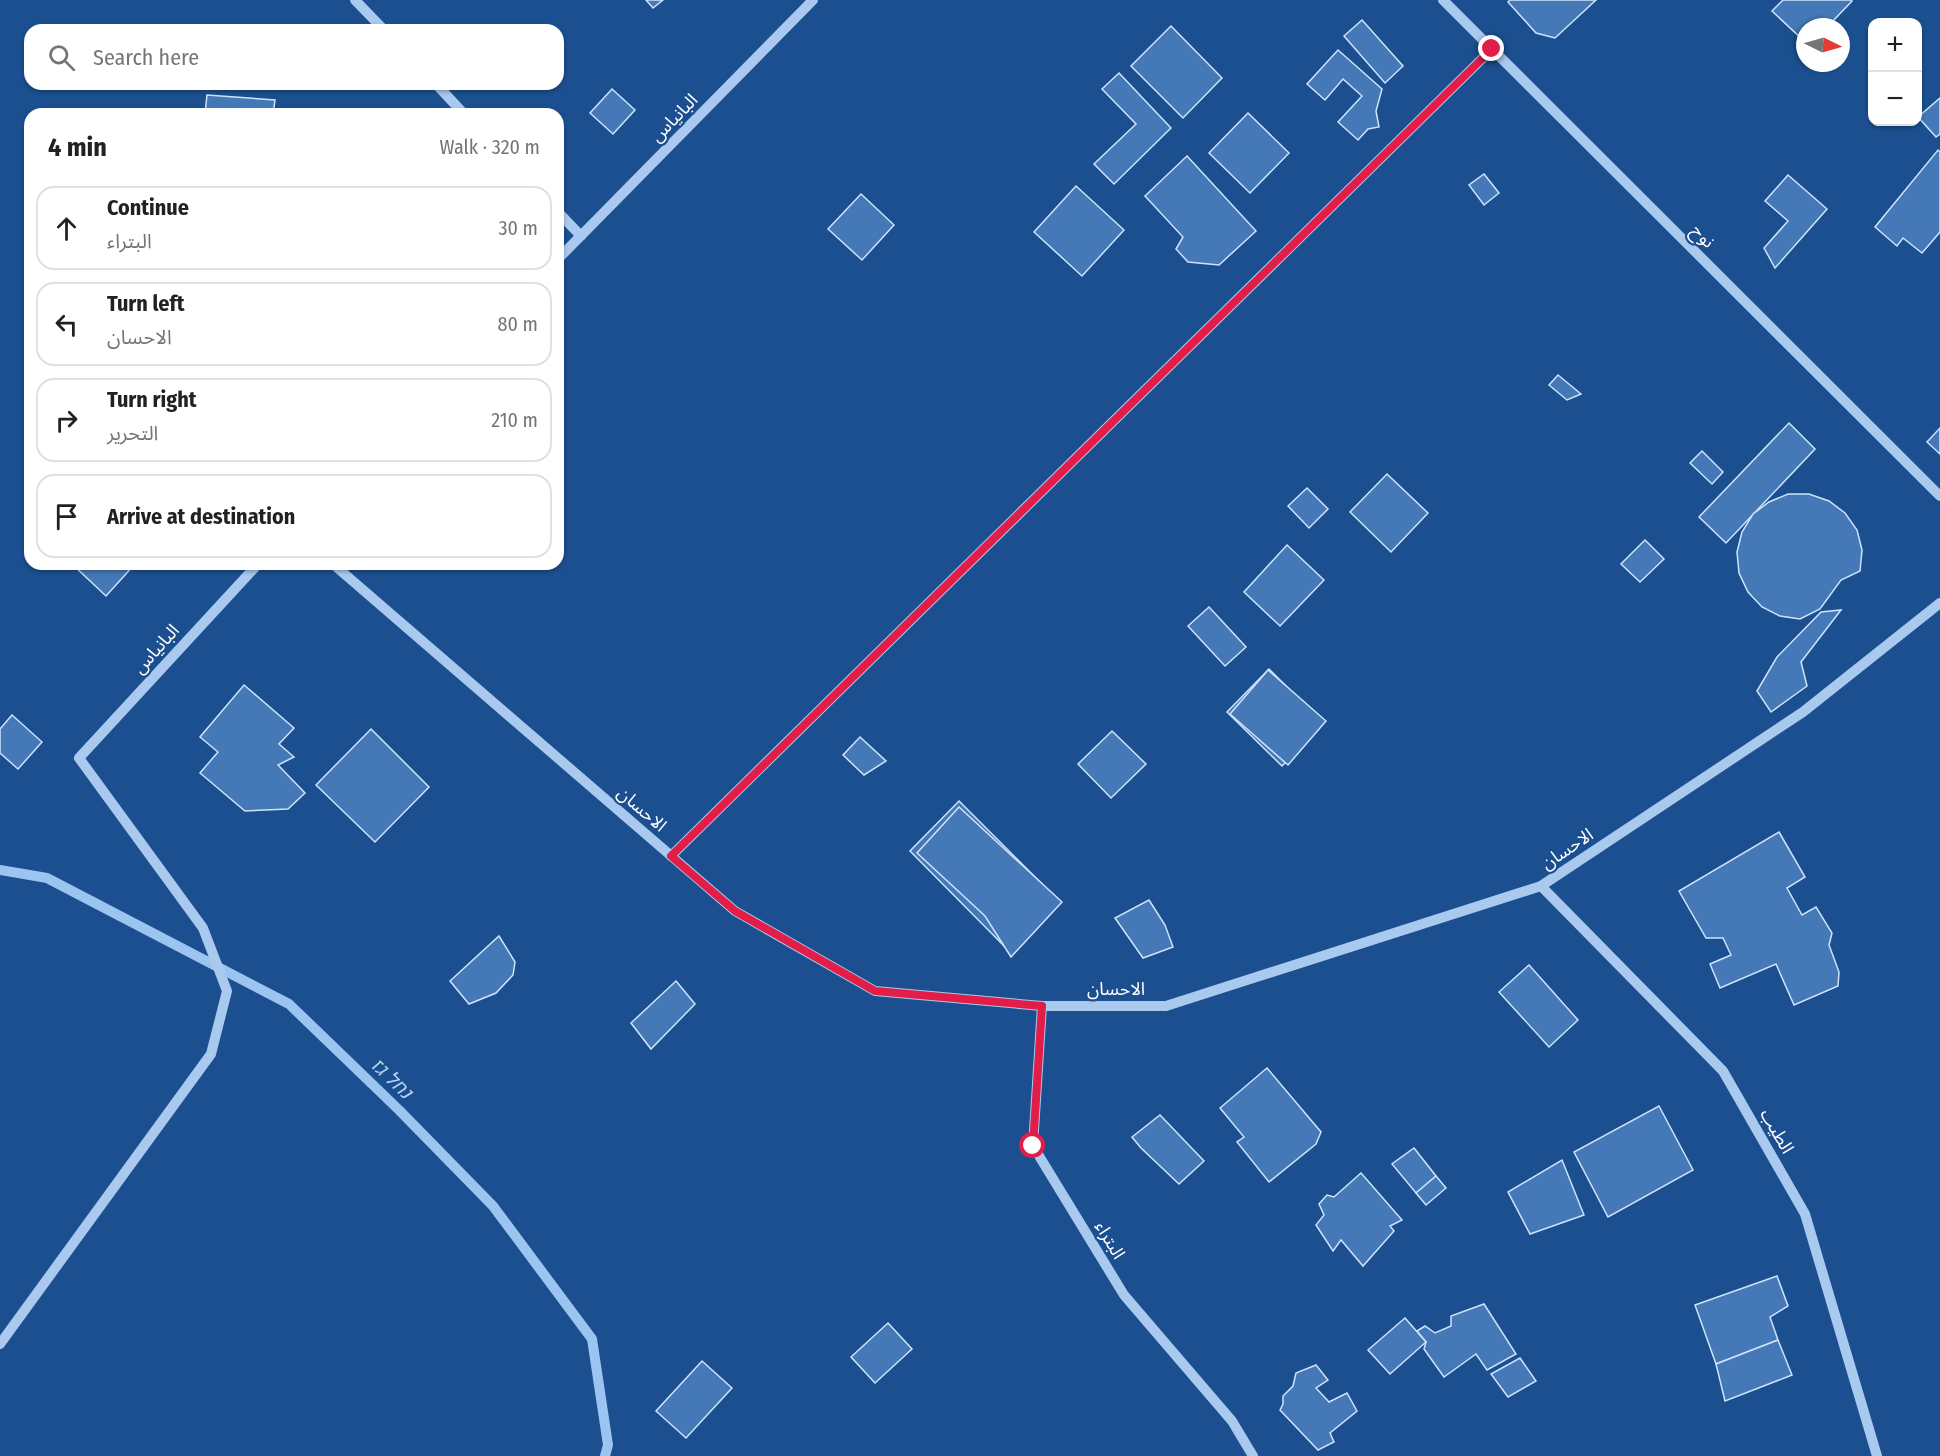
<!DOCTYPE html>
<html lang="en">
<head>
<meta charset="utf-8">
<style>
  :root { --surface:#fff; --page:#f2f2f2; --text:#202124; --muted:#757577; --line:#e0e0e0 }
  body { margin:0; font-family:"Fira Sans Condensed","Noto Sans Arabic",Heebo,sans-serif; background:var(--page); color:var(--text) }
  .controls { position:absolute; right:18px; top:18px; display:grid; overflow:hidden; border-radius:12px; box-shadow:0 2px 4px #0004 }
  .controls button { width:54px; height:54px; display:grid; place-items:center; padding:0; border:0; border-bottom:2px solid var(--line); background:var(--surface); color:var(--text); font:30px sans-serif }
  .compass { position:absolute; left:1796px; top:18px; width:54px; height:54px; border-radius:50%; background:var(--surface); box-shadow:0 2px 4px #0004; rotate:95deg }
  .stop { position:absolute; width:18px; height:18px; margin:-14px; border:4px solid #e11d48; border-radius:50%; background:#fff }
  .stop.end { background:#e11d48; border-color:#fff; box-shadow:0 2px 6px #0008 }
  .list { margin:0; padding:0; list-style:none }
  h2 { display:flex; justify-content:space-between; align-items:center; height:78px; margin:0; padding:0 24px; font-size:26px }
  h2 small { font-size:20px; font-weight:400; color:var(--muted) }
  .list li { display:grid; grid-template-columns:39px 1fr auto; gap:18px; align-items:center; box-sizing:border-box; height:84px; margin:0 12px 12px; padding:0 12px; border:2px solid var(--line); border-radius:18px }
  .list b { display:block; font-size:22px; white-space:nowrap }
  .list p { margin:0; font-size:20px; white-space:nowrap; color:var(--muted) }
  .list em { font-size:20px; font-style:normal; color:var(--muted) }
  .icon { flex:none; width:33px; height:33px; fill:none; stroke:currentColor; stroke-width:2; stroke-linecap:round; stroke-linejoin:round }
  .map { position:relative; flex:none; width:1940px; height:1456px; overflow:hidden }
  .search { position:absolute; background:var(--surface); box-shadow:0 2px 4px #0004; left:24px; top:24px; width:540px; height:66px; display:flex; align-items:center; gap:15px; box-sizing:border-box; padding:0 21px; border-radius:18px; color:var(--muted); font-size:22px }
  .panel { position:absolute; background:var(--surface); box-shadow:0 2px 4px #0004; left:24px; top:108px; width:540px; height:462px; border-radius:18px }
  .map>svg:first-child { display:block }
  .lines { fill:none; stroke-linecap:round; stroke-linejoin:round }
  .stream { stroke:#9cc4f0; stroke-width:10 }
  .building { fill:#4478b7; stroke:#cfe3fa; stroke-width:1.5 }
  .minor { stroke:#a9c9ee; stroke-width:10 }
  .route { stroke:#e11d48; stroke-width:8 }
  .labels { text-anchor:middle; dominant-baseline:central; stroke-width:4.5; stroke-linejoin:round; paint-order:stroke }
  .street-label { font-size:18px; fill:#fff; stroke:#1b4f8f }
  .water-label { font-size:20px; font-style:italic; fill:#b5d3f5; stroke:#1b4f8f }
</style>
</head>
<body>
<div class="map">
<svg width="1940" height="1456" viewBox="0 0 1940 1456">
  <rect width="100%" height="100%" fill="#1b4f8f"/>
  <g class="lines">
    <path class="stream" d="M0 870 47 878 289 1004 399 1110 493 1206 592 1339 608 1445 605 1456"/>
  </g>
  <g class="building">
    <path d="M646 0H663L653 8Z"/>
    <path d="M1510 0H1596L1555 38 1536 33 1508 2Z"/>
    <path d="M1783 0H1851L1852 1 1832 22 1838 27H1805V42L1772 11Z"/>
    <path d="M1362 20 1403 66 1385 83 1344 36Z"/>
    <path d="M1171 26 1222 78 1183 118 1131 66Z"/>
    <path d="M1338 50 1382 89 1376 111 1379 127 1368 129 1358 140 1338 122 1362 96 1343 79 1325 100 1307 84Z"/>
    <path d="M1119 73 1171 128 1114 184 1094 164 1136 124 1102 89Z"/>
    <path d="M612 89 635 110 613 134 590 113Z"/>
    <path d="M207 95 275 100 273 114H205Z"/>
    <path d="M1940 98V134L1936 137 1918 117Z"/>
    <path d="M128 110 181 114H128Z"/>
    <path d="M1248 113 1289 153 1250 193 1209 153Z"/>
    <path d="M1938 150 1940 152V232L1922 253 1903 238 1897 246 1875 227Z"/>
    <path d="M1187 156 1256 231 1219 265 1188 262 1176 249 1183 237 1145 196Z"/>
    <path d="M1484 174 1499 193 1484 205 1469 185Z"/>
    <path d="M1788 175 1827 209 1775 268 1764 248 1788 221 1765 201Z"/>
    <path d="M1076 186 1124 230 1082 276 1034 232Z"/>
    <path d="M861 194 894 225 862 260 828 229Z"/>
    <path d="M1558 375 1581 394 1567 400 1549 385Z"/>
    <path d="M1789 423 1815 449 1726 543 1699 517Z"/>
    <path d="M1940 428V454L1927 442Z"/>
    <path d="M1702 451 1723 472 1712 484 1690 463Z"/>
    <path d="M1387 474 1428 513 1391 552 1350 512Z"/>
    <path d="M1307 488 1328 509 1309 528 1288 506Z"/>
    <path d="M1788 494H1809L1829 501 1845 513 1857 530 1862 550 1860 571 1841 580 1820 609 1800 619 1780 616 1762 607 1748 592 1739 573 1737 552 1742 532 1753 514 1769 502Z"/>
    <path d="M1645 540 1664 559 1640 582 1621 564Z"/>
    <path d="M1287 545 1324 580 1280 626 1244 592Z"/>
    <path d="M72 564H135L106 596Z"/>
    <path d="M1209 607 1246 647 1225 666 1188 626Z"/>
    <path d="M1841 610 1801 662 1807 686 1771 712 1757 691 1777 657 1821 612Z"/>
    <path d="M1269 669 1323 723 1282 766 1227 712Z"/>
    <path d="M1268 670 1326 721 1288 765 1230 714Z"/>
    <path d="M244 685 294 728 279 744 294 757 278 765 305 793 288 809 245 811 200 773 218 752 200 737Z"/>
    <path d="M12 715 42 742 18 769 0 753V729Z"/>
    <path d="M371 729 429 787 375 842 316 785Z"/>
    <path d="M1112 731 1146 764 1111 798 1078 764Z"/>
    <path d="M860 737 886 761 864 775 843 755Z"/>
    <path d="M959 801 1059 901 1009 951 910 851Z"/>
    <path d="M959 807 1062 902 1011 957 985 916 917 853Z"/>
    <path d="M1779 832 1805 877 1787 888 1802 915 1816 907 1832 933 1829 945 1839 972 1838 986 1794 1005 1776 964 1720 988 1710 964 1731 955 1723 938H1706L1679 891Z"/>
    <path d="M1149 900 1165 925 1173 947 1143 958 1115 918Z"/>
    <path d="M499 936 515 962 513 975 496 993 469 1004 450 981Z"/>
    <path d="M1529 965 1578 1020 1549 1047 1499 992Z"/>
    <path d="M676 981 695 1004 651 1049 631 1023Z"/>
    <path d="M1267 1068 1321 1132 1316 1144 1269 1182 1237 1142 1244 1137 1220 1108Z"/>
    <path d="M1659 1106 1693 1170 1608 1217 1574 1152Z"/>
    <path d="M1160 1115 1204 1161 1179 1184 1141 1148 1132 1137Z"/>
    <path d="M1414 1148 1436 1176 1416 1193 1392 1164Z"/>
    <path d="M1562 1160 1584 1215 1530 1234 1508 1192Z"/>
    <path d="M1361 1173 1402 1220 1390 1226 1394 1231 1363 1266 1341 1240 1333 1251 1316 1225 1324 1215 1319 1204 1327 1195 1334 1197Z"/>
    <path d="M1436 1176 1446 1188 1426 1205 1416 1193Z"/>
    <path d="M1777 1276 1788 1306 1770 1317 1778 1340 1716 1364 1695 1305Z"/>
    <path d="M1484 1304 1516 1354 1487 1370 1476 1354 1444 1377 1424 1349 1426 1342 1417 1331 1425 1326 1435 1333 1451 1326V1316Z"/>
    <path d="M1405 1318 1426 1342 1390 1374 1368 1350Z"/>
    <path d="M888 1323 912 1349 875 1383 851 1357Z"/>
    <path d="M1778 1340 1792 1375 1725 1401 1716 1364Z"/>
    <path d="M1520 1358 1536 1381 1508 1397 1491 1374Z"/>
    <path d="M702 1361 732 1388 686 1438 656 1411Z"/>
    <path d="M1316 1365 1328 1380 1316 1388 1329 1402 1347 1393 1357 1411 1330 1433 1334 1442 1318 1450 1280 1410 1283 1404V1396L1293 1386 1296 1373Z"/>
  </g>
  <g class="lines">
    <g class="minor">
      <path d="M355 0 384 30"/>
      <path d="M1443 0 1940 496"/>
      <path d="M436 84 464 114"/>
      <path d="M558 212 581 236"/>
      <path d="M558 259 813 0"/>
      <path d="M333 564 735 911 875 991 1042 1006H1166L1541 886 1803 712 1940 603"/>
      <path d="M671 856 1492 49"/>
      <path d="M1541 886 1723 1071 1805 1214 1877 1456"/>
      <path d="M1042 1006 1033 1146 1124 1295 1232 1421 1253 1456"/>
      <path d="M0 1344 211 1054 227 991 203 928 79 758 258 564"/>
    </g>
  </g>
  <g class="lines">
    <path class="route" d="M1033 1146 1042 1006 875 991 735 911 671 856 1492 49"/>
  </g>
  <g class="labels">
    <g class="street-label">
      <text transform="translate(674 118) rotate(-46)">البانياس</text>
      <text transform="translate(1703 236) rotate(45)">نوح</text>
      <text transform="translate(156 649) rotate(-48)">البانياس</text>
      <text transform="translate(642 809) rotate(41)">الاحسان</text>
      <text transform="translate(1567 849) rotate(-34)">الاحسان</text>
      <text x="1116" y="989">الاحسان</text>
      <text transform="translate(1777 1131) rotate(60)">الطيب</text>
      <text transform="translate(1110 1240) rotate(59)">البتراء</text>
    </g>
    <g class="water-label">
      <text transform="translate(392 1078) rotate(44)">נחל גז</text>
    </g>
  </g>
</svg>
<div class="controls">
<button>+</button>
<button>−</button>
</div>
<svg class="compass" viewBox="-18 -18 36 36"><path d="M0-13l5 13h-10z" fill="#e53935"/><path d="M0 13l5-13h-10z" fill="#757577"/></svg>
<div class="stop" style="left:1033px;top:1146px"></div>
<div class="stop end" style="left:1492px;top:49px"></div>
<div class="search"><svg class="icon" aria-label="search" viewBox="0 0 24 24"><circle cx="10" cy="10" r="6"/><path d="M15 15l6 6"/></svg>Search here</div>
<section class="panel">
<h2>4 min<small>Walk · 320 m</small></h2>
<ul class="list">
<li><svg class="icon" aria-label="ahead" viewBox="0 0 24 24"><path d="M12 20V5M6 11l6-6 6 6"/></svg><div><b>Continue</b><p>البتراء</p></div><em>30 m</em></li>
<li><svg class="icon" aria-label="left" viewBox="0 0 24 24"><path d="M17 20v-9H6M10 6l-5 5 5 5"/></svg><div><b>Turn left</b><p>الاحسان</p></div><em>80 m</em></li>
<li><svg class="icon" aria-label="right" viewBox="0 0 24 24"><path d="M7 20v-9h11M14 6l5 5-5 5"/></svg><div><b>Turn right</b><p>التحرير</p></div><em>210 m</em></li>
<li><svg class="icon" aria-label="arrive" viewBox="0 0 24 24"><path d="M6 21V4h12l-3 4 3 4H6"/></svg><div><b>Arrive at destination</b></div></li>
</ul>
</section>
</div>
</body>
</html>
